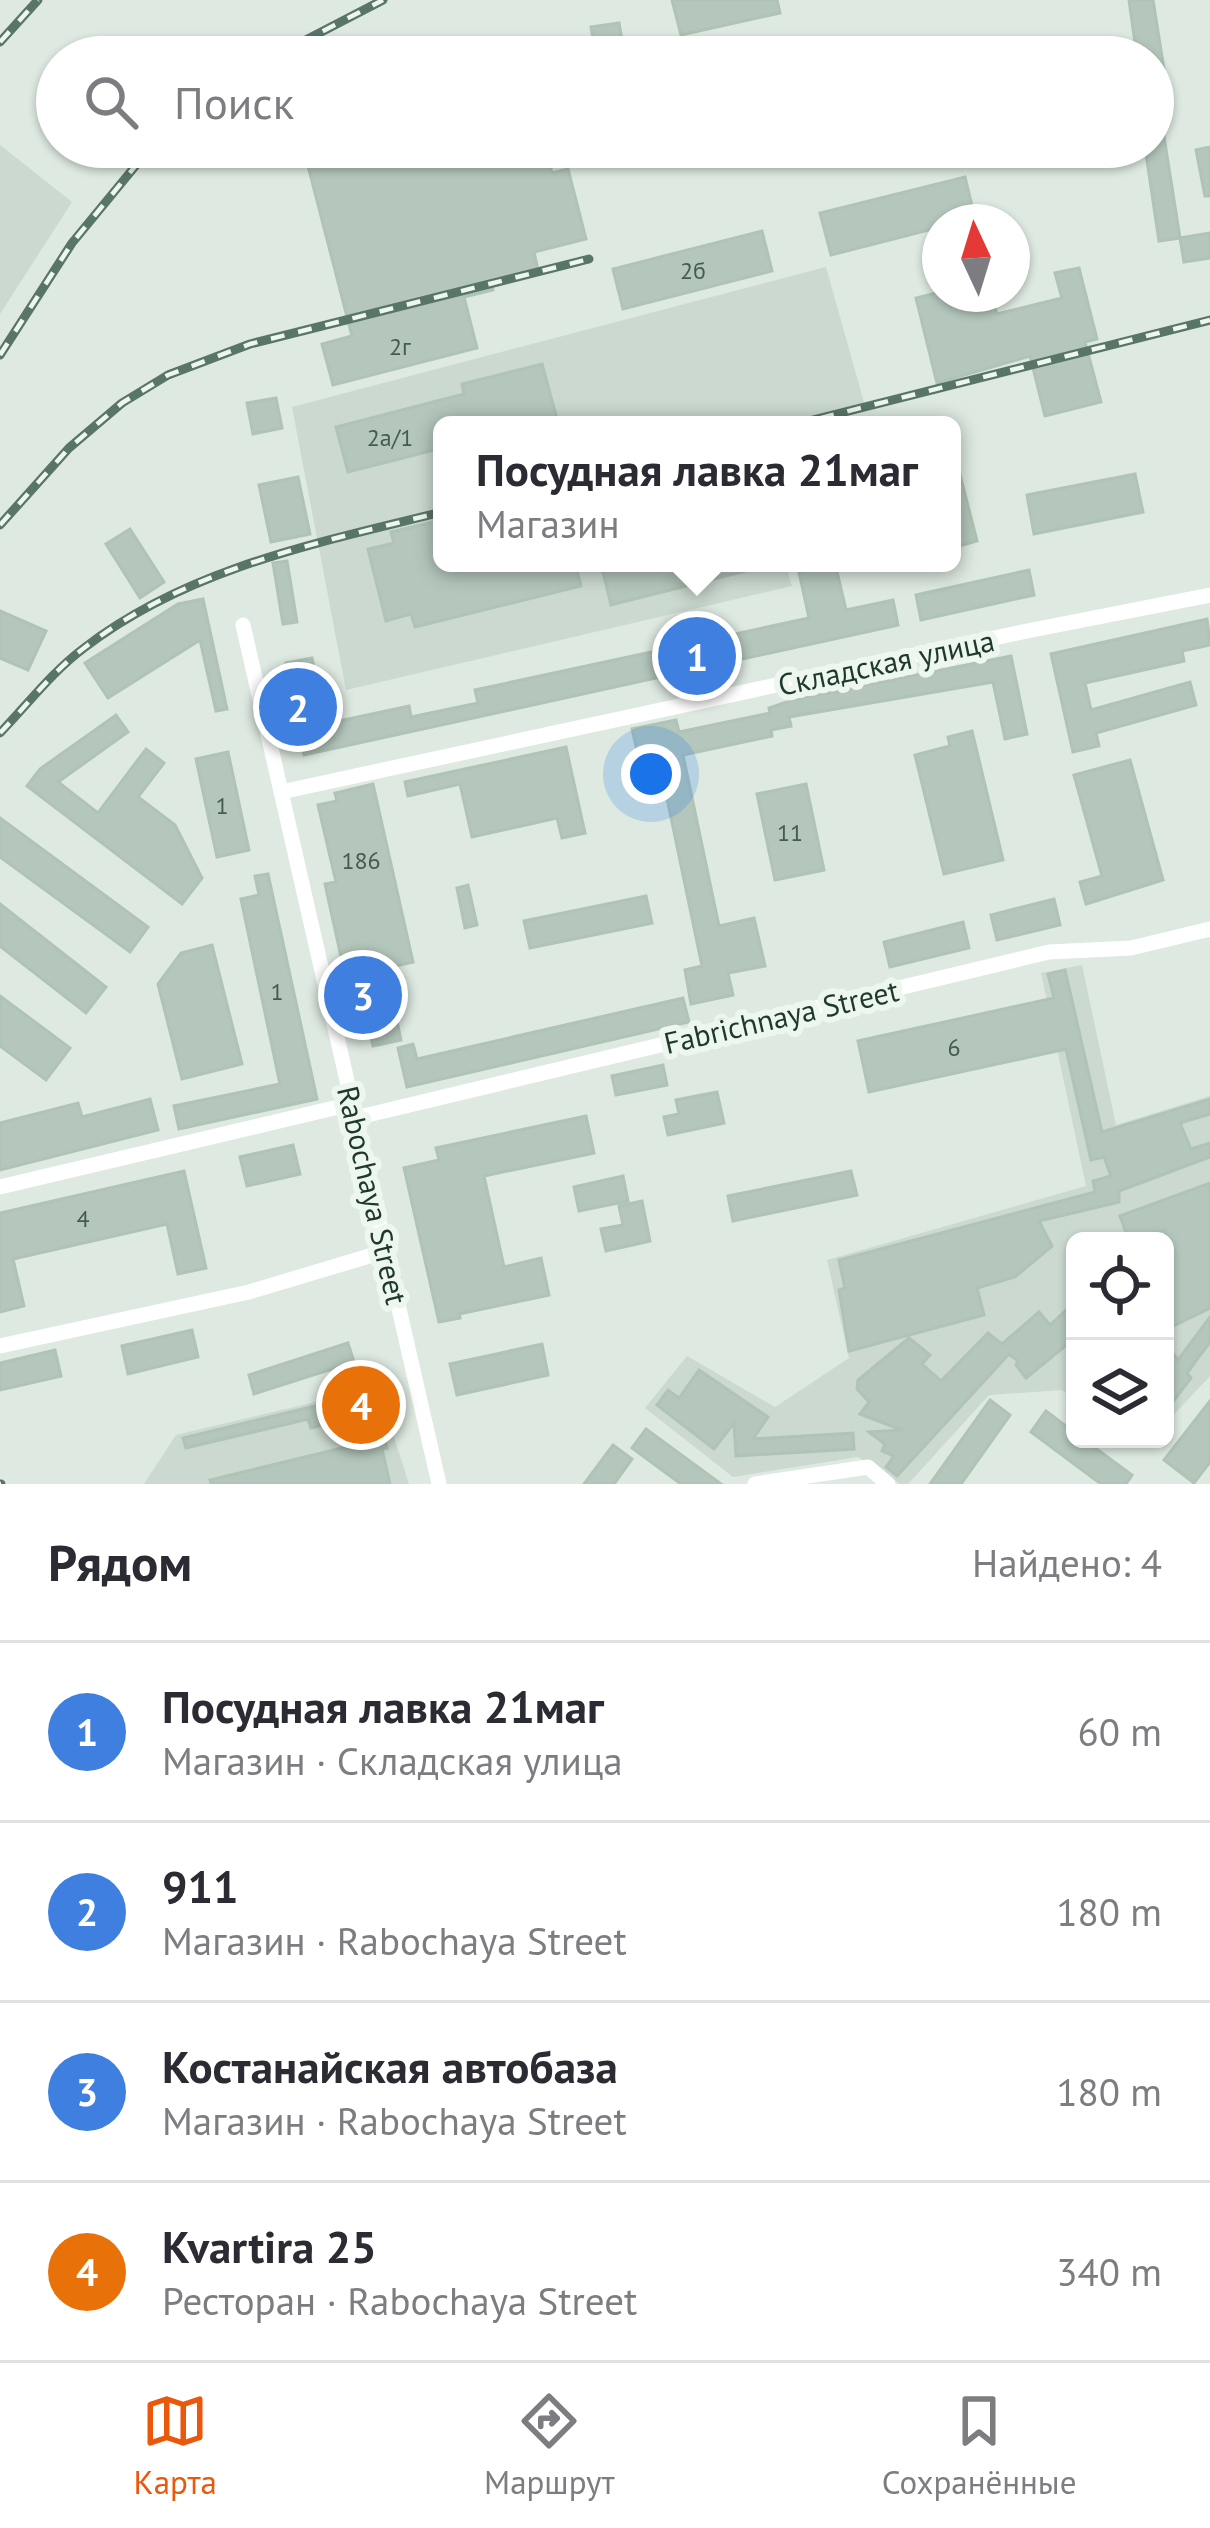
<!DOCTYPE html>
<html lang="ru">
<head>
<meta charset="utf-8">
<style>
  :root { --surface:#fff; --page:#f7f7f7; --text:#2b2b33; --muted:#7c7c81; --line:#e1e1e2; --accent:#ea580c }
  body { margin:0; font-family:"PT Sans",sans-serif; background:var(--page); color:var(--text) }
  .controls { position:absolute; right:36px; bottom:36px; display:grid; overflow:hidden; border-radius:18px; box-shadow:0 3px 9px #0004 }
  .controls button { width:108px; height:108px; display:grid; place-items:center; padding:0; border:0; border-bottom:3px solid var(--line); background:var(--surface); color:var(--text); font:60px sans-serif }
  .compass { position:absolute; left:922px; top:204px; width:108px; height:108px; border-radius:50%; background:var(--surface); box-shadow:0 3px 9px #0004; rotate:356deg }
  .you { position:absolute; left:651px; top:774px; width:42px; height:42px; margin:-30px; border:9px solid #fff; border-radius:50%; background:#1a73e8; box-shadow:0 0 0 18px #1a73e833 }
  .badge { display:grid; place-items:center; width:78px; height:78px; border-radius:50%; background:var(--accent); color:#fff; font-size:39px; font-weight:700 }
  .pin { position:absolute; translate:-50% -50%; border:6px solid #fff; box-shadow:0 3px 12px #0006 }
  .popup { position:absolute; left:433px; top:416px; width:528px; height:156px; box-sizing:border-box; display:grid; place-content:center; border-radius:18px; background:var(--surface); filter:drop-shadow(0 3px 9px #0005); font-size:39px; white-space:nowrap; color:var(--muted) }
  .popup b { font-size:45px; color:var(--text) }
  .popup::after { content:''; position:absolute; left:50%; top:100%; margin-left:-24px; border:24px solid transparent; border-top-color:var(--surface) }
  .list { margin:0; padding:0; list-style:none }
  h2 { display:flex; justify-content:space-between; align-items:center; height:156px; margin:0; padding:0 48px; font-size:51px }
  h2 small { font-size:39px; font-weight:400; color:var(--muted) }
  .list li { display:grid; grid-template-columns:78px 1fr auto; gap:36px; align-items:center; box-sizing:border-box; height:180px; padding:0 48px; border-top:3px solid var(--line) }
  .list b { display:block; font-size:45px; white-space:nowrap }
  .list p { margin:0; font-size:39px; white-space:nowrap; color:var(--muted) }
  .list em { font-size:39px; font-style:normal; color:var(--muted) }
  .icon { flex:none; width:66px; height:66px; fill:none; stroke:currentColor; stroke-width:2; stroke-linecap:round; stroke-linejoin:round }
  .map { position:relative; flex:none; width:1210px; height:1484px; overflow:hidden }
  .search { position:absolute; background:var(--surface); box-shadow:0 3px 9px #0004; left:36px; right:36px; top:36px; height:132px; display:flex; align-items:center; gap:30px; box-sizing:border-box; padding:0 42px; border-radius:66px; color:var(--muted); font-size:45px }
  .sheet { height:876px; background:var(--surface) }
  nav { display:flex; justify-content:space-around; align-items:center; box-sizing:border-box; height:168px; border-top:3px solid var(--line); background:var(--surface); font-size:33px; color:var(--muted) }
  nav a { display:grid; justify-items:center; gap:6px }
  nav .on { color:var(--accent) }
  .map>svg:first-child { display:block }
  .built { fill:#cbd9d0 }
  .building { fill:#b5c7bc; stroke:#afc3b6; stroke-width:3 }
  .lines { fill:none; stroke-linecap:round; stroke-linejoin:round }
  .street { stroke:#fff; stroke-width:15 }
  .rail-casing { stroke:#587567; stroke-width:9 }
  .rail { stroke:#edf6ef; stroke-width:4.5; stroke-dasharray:14; stroke-linecap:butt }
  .labels { text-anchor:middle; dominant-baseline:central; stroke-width:12; stroke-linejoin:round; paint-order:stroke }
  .number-label { font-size:24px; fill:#445c50 }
  .street-label { font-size:30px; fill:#1e392c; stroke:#edf6ef }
</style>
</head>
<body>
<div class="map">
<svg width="1210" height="1484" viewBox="0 0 1210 1484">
  <rect width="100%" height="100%" fill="#dde9e1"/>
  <g class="built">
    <path d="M0 145 72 202 0 314Z"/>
    <path d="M826 267 865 406 785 425H442V563H785L792 586 346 690 292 407Z"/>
    <path d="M1082 965 1116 1125 1210 1096V1376L1165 1424V1241H1075V1399L1062 1390 989 1395 908 1484H900L858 1457 733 1477 645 1408 687 1356 775 1407 849 1358 827 1260 1086 1186 1041 973Z"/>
    <path d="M378 1387 409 1484H144L176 1435Z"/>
  </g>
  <g class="building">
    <path d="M672 0H777L780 13 681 35Z"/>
    <path d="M1129 0H1153L1167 88 1153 91V57H1137Z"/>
    <path d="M619 23 624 51 596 56 591 27Z"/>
    <path d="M1159 105 1180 238 1159 241 1145 147H1153V106Z"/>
    <path d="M350 147H545L552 173 568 169 586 239 534 252 538 270 491 282 493 290 464 297 477 348 333 385 322 344 352 336 306 158Z"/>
    <path d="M1210 147V196H1205L1196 150Z"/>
    <path d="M965 177 975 218 940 222V227L831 255 820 213Z"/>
    <path d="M762 231 772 271 623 309 613 269Z"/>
    <path d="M1210 233V258L1184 262 1180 238Z"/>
    <path d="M1079 268 1097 339 1085 342 1101 402 1045 416 1030 356 937 383 916 298 940 292 991 294 997 314 1062 298 1055 273Z"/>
    <path d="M542 364 557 419 531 425H442V448L348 472 336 427 464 394 462 384Z"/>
    <path d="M276 398 282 428 253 434 247 403Z"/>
    <path d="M952 459H956L977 541 952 548Z"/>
    <path d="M1135 474 1143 512 1034 534 1027 495Z"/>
    <path d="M298 477 310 534 271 542 259 485Z"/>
    <path d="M442 520V563H575L581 586 415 627 411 614 386 621 368 549 394 543 391 532Z"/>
    <path d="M130 529 164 582 140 598 106 544Z"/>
    <path d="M287 561 297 622 283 624 273 563Z"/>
    <path d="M601 563H761V567L611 605Z"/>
    <path d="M797 563H835L846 610 893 600 898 625 304 755 286 663 312 658 325 724 409 706 411 717 478 703 475 690 809 618Z"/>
    <path d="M1029 570 1034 595 921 620 916 595Z"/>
    <path d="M203 599 227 709 216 711 200 640 108 698 85 663 178 604Z"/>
    <path d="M0 611 46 631 28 670 0 658Z"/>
    <path d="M1207 619 1210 645 1182 651 1184 661 1085 683 1091 710 1190 682 1196 705 1096 733 1099 746 1073 752 1051 654Z"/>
    <path d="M1011 656 1027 734 1005 739 993 682 789 717 791 726 771 730 772 736 683 755 719 926 754 918 765 966 728 973 733 995 691 1004 685 970 702 966 659 760 640 764 632 729 676 720 679 732 770 713 769 708 793 700Z"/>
    <path d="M116 715 128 732 58 782 98 813 146 749 164 763 138 797 175 825 202 878 182 904 27 786 40 769Z"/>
    <path d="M972 731 1003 860 944 874 915 755 950 746 948 737Z"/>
    <path d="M566 747 585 833 562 838 557 818 472 837 460 784 408 796 405 782Z"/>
    <path d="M228 752 249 850 217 857 196 759Z"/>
    <path d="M1130 760 1163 880 1086 904 1080 882 1102 876 1074 775Z"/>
    <path d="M373 784 413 962 356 975 354 963 343 966 325 884 336 882 318 805 337 801 335 793Z"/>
    <path d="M806 784 824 870 775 880 757 794Z"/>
    <path d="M0 818 148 927 130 952 0 857Z"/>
    <path d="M268 874 317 1099 179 1129 174 1106 280 1084 241 899 259 895 255 876Z"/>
    <path d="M468 885 477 925 465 928 457 888Z"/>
    <path d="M646 896 652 923 530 948 524 921Z"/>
    <path d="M1054 899 1060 925 997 940 991 915Z"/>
    <path d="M0 904 106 987 86 1013 0 946Z"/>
    <path d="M963 922 969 948 890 967 884 942Z"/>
    <path d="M212 945 242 1064 182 1079 158 984 181 953Z"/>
    <path d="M1065 970 1102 1132 1210 1099V1114L1180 1123 1191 1149 1210 1143V1157L1119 1191V1202L1039 1221 1052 1246 1015 1277 977 1288 984 1315 849 1351 839 1290 845 1288 839 1260 1095 1192 1093 1181 1111 1176 1104 1157 1091 1160 1066 1049 869 1092 858 1041 1054 998 1048 974Z"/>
    <path d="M0 996 70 1048 46 1080 0 1046Z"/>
    <path d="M683 998 689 1022 407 1087 398 1048 413 1044 417 1059Z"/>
    <path d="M393 1003 401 1040 373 1046 365 1009Z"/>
    <path d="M663 1065 667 1085 616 1095 612 1076Z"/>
    <path d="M717 1092 724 1123 668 1135 664 1117 679 1114 676 1100Z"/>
    <path d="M150 1099 158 1130 0 1170V1123L78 1103 82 1117Z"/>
    <path d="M586 1116 594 1153 484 1176 504 1267 541 1258 549 1295 459 1314 460 1318 439 1322 404 1168 439 1160 436 1148Z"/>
    <path d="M293 1145 300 1174 247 1186 240 1157Z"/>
    <path d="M184 1171 206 1268 178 1274 167 1224 13 1259 24 1306 0 1312V1213Z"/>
    <path d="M851 1171 857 1195 733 1221 728 1196Z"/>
    <path d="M623 1176 628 1201 579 1211 574 1187Z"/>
    <path d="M1210 1183V1308L1165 1330V1230L1129 1241 1120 1216Z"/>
    <path d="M642 1201 650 1241 606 1251 601 1229 623 1225 619 1206Z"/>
    <path d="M1075 1302V1338L1026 1378 1016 1365 1018 1361 1009 1354 897 1476 886 1467 894 1456 882 1451 885 1444 869 1432 902 1430 860 1414 869 1402 857 1389 858 1380 909 1338 930 1355 922 1364 941 1381 988 1333 1002 1344 1039 1312 1050 1325Z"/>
    <path d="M1210 1317V1342L1187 1373 1191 1378 1165 1412V1343L1178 1360Z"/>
    <path d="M192 1330 198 1357 128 1374 122 1346Z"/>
    <path d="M348 1343 354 1362 254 1394 249 1375Z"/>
    <path d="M542 1344 548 1375 457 1395 450 1364Z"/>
    <path d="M55 1350 61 1376 0 1390V1363Z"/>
    <path d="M699 1370 768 1417 753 1439 853 1433 854 1449 736 1456 734 1423 714 1449 657 1405 668 1390 679 1398Z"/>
    <path d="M368 1393 376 1426 381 1424 387 1448 382 1449 390 1484H211L210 1480 367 1442 361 1415 311 1428 308 1419 186 1448 183 1438Z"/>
    <path d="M990 1400 1010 1415 961 1484H930Z"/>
    <path d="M1210 1401V1462L1194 1483 1164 1460Z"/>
    <path d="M1046 1411 1075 1433V1439H1083L1132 1475 1126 1484H1101L1031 1432Z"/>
    <path d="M646 1429 721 1484H681L662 1470 632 1448Z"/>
    <path d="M613 1445 632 1459 614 1484H584Z"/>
  </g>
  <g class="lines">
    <g class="street">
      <path d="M243 625 439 1484"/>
      <path d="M281 792 1027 631 1210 595"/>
      <path d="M355 1118 1049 952 1131 948 1210 929"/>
      <path d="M0 1187 351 1104"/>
      <path d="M0 1346 249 1292 386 1251"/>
      <path d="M755 1484 868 1467 888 1484"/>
    </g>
    <defs>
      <g id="rail">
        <path d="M0 42 38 0"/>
        <path d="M273 57 383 0"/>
        <path d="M0 355 72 243 151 147"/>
        <path d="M793 425 1210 320"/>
        <path d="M0 525 69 448 122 403 168 375 250 344 589 259"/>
        <path d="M0 733C27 705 53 671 84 648 188 568 317 543 442 512"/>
        <path d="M0 1484H1"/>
      </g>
    </defs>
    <use href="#rail" class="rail-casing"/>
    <use href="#rail" class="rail"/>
  </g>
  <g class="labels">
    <g class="number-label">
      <text x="693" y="270">2б</text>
      <text x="400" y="346">2г</text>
      <text x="390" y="437">2а/1</text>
      <text x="222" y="805">1</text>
      <text x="790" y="832">11</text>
      <text x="361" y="860">186</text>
      <text x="277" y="991">1</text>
      <text x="954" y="1047">6</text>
      <text x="83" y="1218">4</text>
    </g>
    <g class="street-label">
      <text transform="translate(886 662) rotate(-12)">Складская улица</text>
      <text transform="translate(781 1016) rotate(-13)">Fabrichnaya Street</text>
      <text transform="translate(373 1195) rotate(77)">Rabochaya Street</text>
    </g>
  </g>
</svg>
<div class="controls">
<button><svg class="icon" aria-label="locate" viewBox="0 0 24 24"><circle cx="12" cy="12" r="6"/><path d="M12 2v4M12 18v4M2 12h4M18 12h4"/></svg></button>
<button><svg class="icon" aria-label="layers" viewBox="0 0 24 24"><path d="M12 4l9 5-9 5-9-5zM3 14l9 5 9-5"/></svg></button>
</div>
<svg class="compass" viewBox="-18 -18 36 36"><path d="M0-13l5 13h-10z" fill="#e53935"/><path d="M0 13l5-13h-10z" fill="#7c7c81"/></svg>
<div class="you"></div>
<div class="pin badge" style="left:697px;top:656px;background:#3f7fe0">1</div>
<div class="popup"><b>Посудная лавка 21маг</b>Магазин</div>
<div class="pin badge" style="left:298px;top:707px;background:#3f7fe0">2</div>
<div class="pin badge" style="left:363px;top:995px;background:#3f7fe0">3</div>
<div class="pin badge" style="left:361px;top:1405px;background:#e8710a">4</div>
<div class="search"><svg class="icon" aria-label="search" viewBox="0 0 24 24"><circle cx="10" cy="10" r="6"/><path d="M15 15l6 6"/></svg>Поиск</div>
</div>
<section class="sheet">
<h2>Рядом<small>Найдено: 4</small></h2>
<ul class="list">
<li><span class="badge" style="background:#3f7fe0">1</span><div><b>Посудная лавка 21маг</b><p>Магазин · Складская улица</p></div><em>60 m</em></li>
<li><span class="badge" style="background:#3f7fe0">2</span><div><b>911</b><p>Магазин · Rabochaya Street</p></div><em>180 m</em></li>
<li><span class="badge" style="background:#3f7fe0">3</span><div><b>Костанайская автобаза</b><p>Магазин · Rabochaya Street</p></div><em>180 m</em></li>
<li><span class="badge" style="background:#e8710a">4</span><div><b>Kvartira 25</b><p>Ресторан · Rabochaya Street</p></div><em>340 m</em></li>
</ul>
</section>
<nav>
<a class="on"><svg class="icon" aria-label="map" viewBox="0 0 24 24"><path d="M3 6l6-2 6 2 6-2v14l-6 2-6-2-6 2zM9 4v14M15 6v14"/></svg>Карта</a>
<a><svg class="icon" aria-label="directions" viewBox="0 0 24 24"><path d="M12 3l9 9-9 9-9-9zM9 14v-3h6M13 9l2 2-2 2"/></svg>Маршрут</a>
<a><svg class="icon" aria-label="saved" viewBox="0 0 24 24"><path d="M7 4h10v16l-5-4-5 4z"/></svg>Сохранённые</a>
</nav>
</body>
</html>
